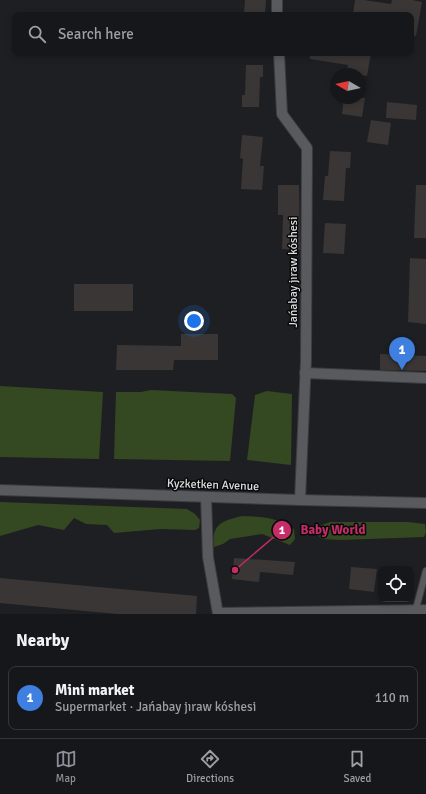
<!DOCTYPE html>
<html lang="en">
<head>
<meta charset="utf-8">
<style>
  :root { --surface:#16171a; --page:#232427; --text:#f1f3f6; --muted:#9e9fa2; --line:#353639; --accent:#8c9099 }
  body { margin:0; font-family:Signika,sans-serif; background:var(--page); color:var(--text) }
  .controls { position:absolute; right:12px; bottom:12px; display:grid; overflow:hidden; border-radius:8px; box-shadow:0 2px 6px #0003 }
  .controls button { width:36px; height:36px; display:grid; place-items:center; padding:0; border:0; border-bottom:1px solid var(--line); background:var(--surface); color:var(--text); font:20px sans-serif }
  .compass { position:absolute; left:330px; top:68px; width:36px; height:36px; border-radius:50%; background:var(--surface); box-shadow:0 2px 6px #0003; rotate:279deg }
  .you { position:absolute; left:194px; top:321px; width:14px; height:14px; margin:-10px; border:3px solid #fff; border-radius:50%; background:#1a73e8; box-shadow:0 0 0 6px #1a73e833 }
  .badge { display:grid; place-items:center; width:26px; height:26px; border-radius:50%; background:var(--accent); color:#fff; font-size:13px; font-weight:700 }
  .pin { position:absolute; translate:-50% -33px; filter:drop-shadow(0 1px 2px #0008) }
  .pin::after { content:''; position:absolute; top:21px; width:14px; height:12px; background:inherit; clip-path:polygon(0 0,100% 0,50% 100%) }
  .list { margin:0; padding:0; list-style:none }
  h2 { display:flex; justify-content:space-between; align-items:center; height:52px; margin:0; padding:0 16px; font-size:17px }
  h2 small { font-size:13px; font-weight:400; color:var(--muted) }
  .list li { display:grid; grid-template-columns:26px 1fr auto; gap:12px; align-items:center; box-sizing:border-box; height:64px; margin:0 8px 8px; padding:0 8px; border:1px solid var(--line); border-radius:8px }
  .list b { display:block; font-size:15px; white-space:nowrap }
  .list p { margin:0; font-size:13px; white-space:nowrap; color:var(--muted) }
  .list em { font-size:13px; font-style:normal; color:var(--muted) }
  .icon { flex:none; width:22px; height:22px; fill:none; stroke:currentColor; stroke-width:2; stroke-linecap:round; stroke-linejoin:round }
  .map { position:relative; flex:none; width:426px; height:614px; overflow:hidden }
  .search { position:absolute; background:var(--surface); box-shadow:0 2px 6px #0003; left:12px; right:12px; top:12px; height:44px; display:flex; align-items:center; gap:10px; box-sizing:border-box; padding:0 14px; border-radius:8px; color:var(--muted); font-size:15px }
  .sheet { height:124px; background:var(--surface) }
  nav { display:flex; justify-content:space-around; align-items:center; box-sizing:border-box; height:56px; border-top:1px solid var(--line); background:var(--surface); font-size:11px; color:var(--muted) }
  nav a { display:grid; justify-items:center; gap:2px }
  nav .on { color:var(--accent) }
  .map>svg:first-child { display:block }
  .green { fill:#344822 }
  .building { fill:#3a3635 }
  .lines { fill:none; stroke-linecap:round; stroke-linejoin:round }
  .lane-casing { stroke:#3b3c3f; stroke-width:8 }
  .street-casing { stroke:#3b3c3f; stroke-width:12 }
  .secondary-casing { stroke:#3b3c3f; stroke-width:12 }
  .lane { stroke:#595a5e; stroke-width:6 }
  .street { stroke:#595a5e; stroke-width:10 }
  .secondary { stroke:#595a5e; stroke-width:10 }
  .labels { text-anchor:middle; dominant-baseline:central; stroke-width:3; stroke-linejoin:round; paint-order:stroke }
  .street-label { font-size:12px; fill:#dcdddf; stroke:#09090a }
  .leader { fill:none; stroke:#c52c68; stroke-width:1.5 }
  .callout-dot { fill:#c52c68; stroke:#09090a; stroke-width:1.5 }
  .mark-label { font-size:12px; text-anchor:middle; font-weight:bold; fill:#fff }
  .callout-label { font-size:13px; text-anchor:middle; font-weight:bold; fill:#c52c68; stroke:#09090a; stroke-width:3; stroke-linejoin:round; paint-order:stroke }
</style>
</head>
<body>
<div class="map">
<svg width="426" height="614" viewBox="0 0 426 614">
  <rect width="100%" height="100%" fill="#1e1f22"/>
  <g class="green">
    <path d="M0 386 103 392 99 459 0 457Z"/>
    <path d="M151 390 232 394 236 398 230 461 114 459 116 392H141Z"/>
    <path d="M267 391 292 394 291 465 247 460 255 395Z"/>
    <path d="M0 502 187 509 195 514 200 520 199 528 195 530 161 529 114 533 107 525 86 524 74 518 64 530 38 525 0 536Z"/>
    <path d="M242 516C264 517 275 517 294 529L295 539 290 545 262 534 230 539 223 544 214 547C211 523 223 521 242 516Z"/>
    <path d="M330 522H408L425 524 426 532 424 537 341 540 322 539 316 534 319 526Z"/>
  </g>
  <g class="building">
    <path d="M245 0H266L265 15H244Z"/>
    <path d="M355 0H364L391 4 392 0H412L422 2 416 36 411 35V15L353 14Z"/>
    <path d="M310 53H371L367 76 346 73 348 65 310 59Z"/>
    <path d="M246 65H263V77H260L259 107H242V95H245Z"/>
    <path d="M344 98H365L362 117 342 114Z"/>
    <path d="M387 102 417 105 416 120 386 118Z"/>
    <path d="M371 120 391 123 388 145 367 142Z"/>
    <path d="M242 135 263 137 260 166H264L262 190 241 189 243 159 240 158Z"/>
    <path d="M330 151 351 152 350 168H346L344 201 323 200 325 176H328Z"/>
    <path d="M278 185H299L300 250 282 249 283 215H278Z"/>
    <path d="M416 185H426V238H414Z"/>
    <path d="M325 223 346 224 344 254 323 253Z"/>
    <path d="M410 258 426 259V324L408 322Z"/>
    <rect x="74" y="284" width="59" height="27"/>
    <path d="M181 334H218V360H174L173 370H116L117 345 181 346Z"/>
    <path d="M380 354 426 356V371L380 370Z"/>
    <path d="M234 558 295 562 293 575 260 572 259 582 232 579Z"/>
    <path d="M351 567 377 569 374 592 349 589Z"/>
    <path d="M0 578 197 596 196 614H117L0 603Z"/>
  </g>
  <g class="lines">
    <defs>
      <path id="lane" d="M415 612 426 571"/>
      <g id="street">
        <path d="M277 0V15"/>
        <path d="M279 53 282 114 307 148 306 360 300 500"/>
        <path d="M305 373 426 378"/>
        <path d="M206 497 208 557 218 614"/>
        <path d="M218 613 426 610"/>
      </g>
      <path id="secondary" d="M0 490 300 500 426 503"/>
    </defs>
    <use href="#lane" class="lane-casing"/>
    <use href="#street" class="street-casing"/>
    <use href="#secondary" class="secondary-casing"/>
    <use href="#lane" class="lane"/>
    <use href="#street" class="street"/>
    <use href="#secondary" class="secondary"/>
  </g>
  <g class="labels">
    <g class="street-label">
      <text transform="translate(293 272) rotate(-90)">Jańabay jıraw kóshesi</text>
      <text transform="translate(213 485) rotate(2)">Kyzketken Avenue</text>
    </g>
  </g>
  <path class="leader" d="M235 570L282 530"/>
  <g class="callout-dot">
    <circle cx="235" cy="570" r="4"/>
    <circle cx="282" cy="530" r="10"/>
  </g>
  <g class="mark-label">
    <text x="282" y="534">1</text>
  </g>
  <g class="callout-label">
    <text x="333" y="534">Baby World</text>
  </g>
</svg>
<div class="controls">
<button><svg class="icon" aria-label="locate" viewBox="0 0 24 24"><circle cx="12" cy="12" r="6"/><path d="M12 2v4M12 18v4M2 12h4M18 12h4"/></svg></button>
</div>
<svg class="compass" viewBox="-18 -18 36 36"><path d="M0-13l5 13h-10z" fill="#e53935"/><path d="M0 13l5-13h-10z" fill="#9e9fa2"/></svg>
<div class="you"></div>
<div class="pin badge" style="left:402px;top:370px;background:#3f7fe0">1</div>
<div class="search"><svg class="icon" aria-label="search" viewBox="0 0 24 24"><circle cx="10" cy="10" r="6"/><path d="M15 15l6 6"/></svg>Search here</div>
</div>
<section class="sheet">
<h2>Nearby<small></small></h2>
<ul class="list">
<li><span class="badge" style="background:#3f7fe0">1</span><div><b>Mini market</b><p>Supermarket · Jańabay jıraw kóshesi</p></div><em>110 m</em></li>
</ul>
</section>
<nav>
<a class="on"><svg class="icon" aria-label="map" viewBox="0 0 24 24"><path d="M3 6l6-2 6 2 6-2v14l-6 2-6-2-6 2zM9 4v14M15 6v14"/></svg>Map</a>
<a><svg class="icon" aria-label="directions" viewBox="0 0 24 24"><path d="M12 3l9 9-9 9-9-9zM9 14v-3h6M13 9l2 2-2 2"/></svg>Directions</a>
<a><svg class="icon" aria-label="saved" viewBox="0 0 24 24"><path d="M7 4h10v16l-5-4-5 4z"/></svg>Saved</a>
</nav>
</body>
</html>
